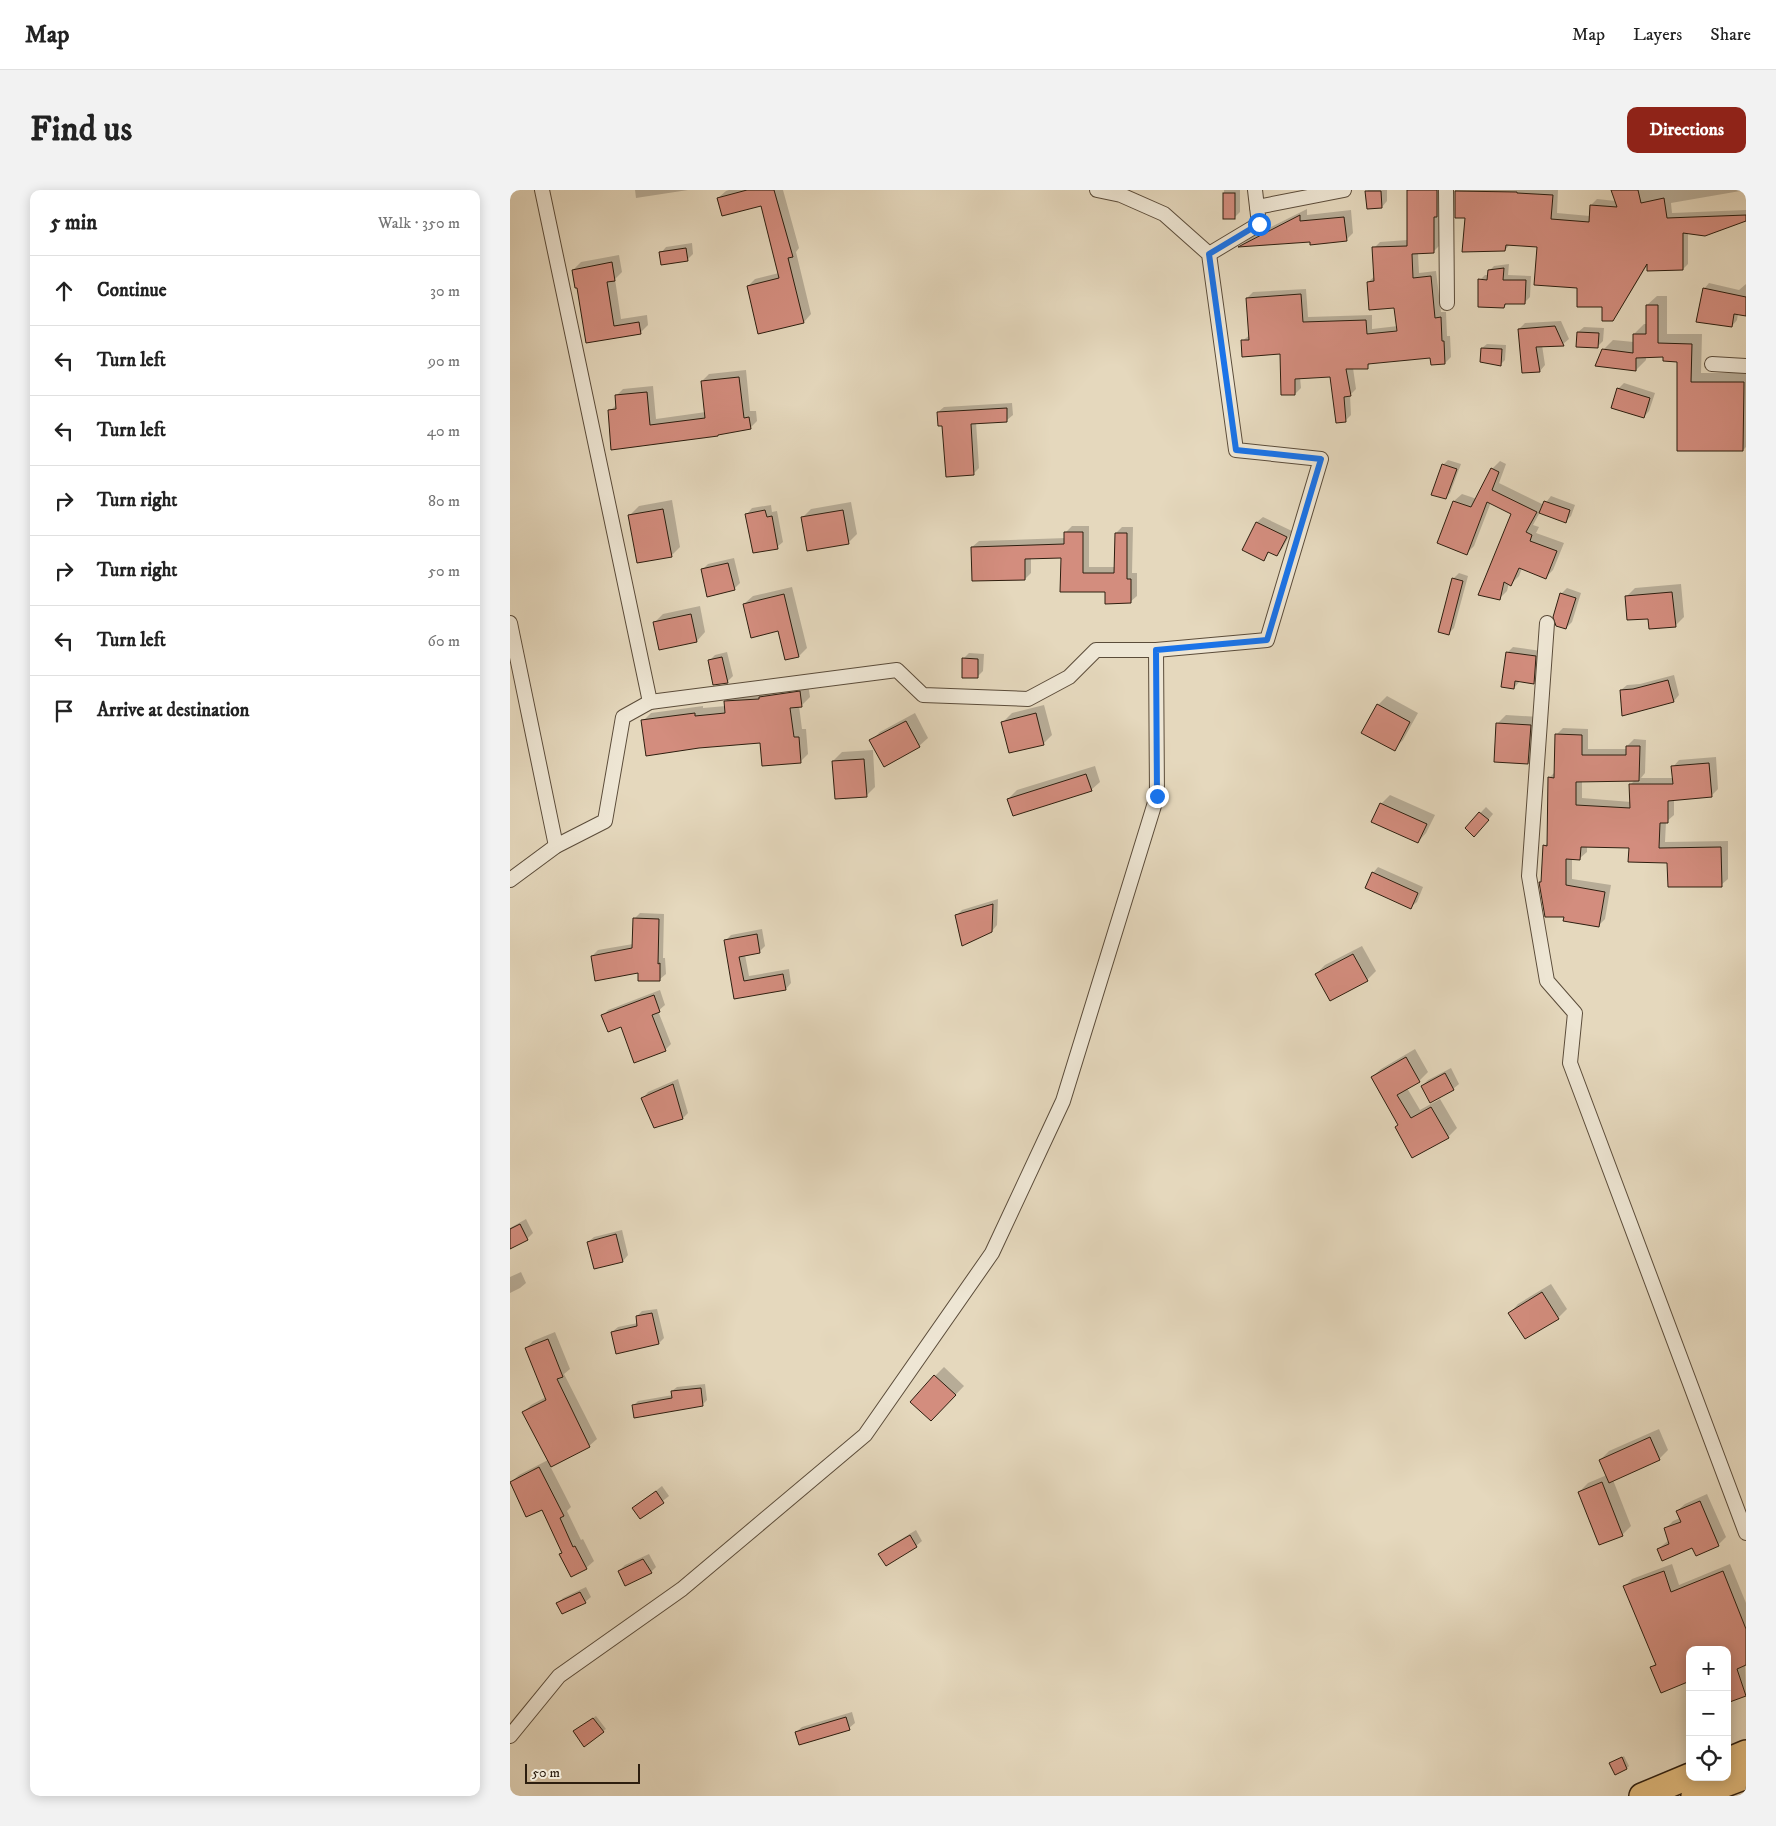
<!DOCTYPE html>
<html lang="en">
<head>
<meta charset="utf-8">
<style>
  :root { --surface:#fff; --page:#f2f2f2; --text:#222; --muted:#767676; --line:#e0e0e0; --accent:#8f2418 }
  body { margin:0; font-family:"IM FELL DW Pica",serif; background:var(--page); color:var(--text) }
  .controls { position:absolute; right:15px; bottom:15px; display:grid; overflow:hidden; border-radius:10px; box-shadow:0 2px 12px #0003 }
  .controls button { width:45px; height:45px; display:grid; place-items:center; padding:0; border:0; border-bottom:1px solid var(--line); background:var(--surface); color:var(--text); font:25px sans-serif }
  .scale { position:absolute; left:15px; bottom:12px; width:115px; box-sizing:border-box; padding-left:5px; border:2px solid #2d1e0f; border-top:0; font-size:14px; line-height:18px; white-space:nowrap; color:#2d1e0f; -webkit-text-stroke:4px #eee6d4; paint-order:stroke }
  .stop { position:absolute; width:15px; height:15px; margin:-11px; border:4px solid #1a73e8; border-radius:50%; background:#fff }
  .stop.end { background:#1a73e8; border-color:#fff; box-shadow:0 1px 5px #0008 }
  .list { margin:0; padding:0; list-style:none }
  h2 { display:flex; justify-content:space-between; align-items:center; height:65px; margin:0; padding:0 20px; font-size:21px }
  h2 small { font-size:16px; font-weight:400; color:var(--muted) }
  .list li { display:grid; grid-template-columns:32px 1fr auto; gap:15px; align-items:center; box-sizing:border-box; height:70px; padding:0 20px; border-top:1px solid var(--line) }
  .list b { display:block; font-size:19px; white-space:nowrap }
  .list em { font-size:16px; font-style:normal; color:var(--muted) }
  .icon { flex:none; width:28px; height:28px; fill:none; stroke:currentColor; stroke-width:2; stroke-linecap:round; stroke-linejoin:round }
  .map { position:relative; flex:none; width:1236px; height:1606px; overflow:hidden; border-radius:10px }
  header { display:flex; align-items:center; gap:30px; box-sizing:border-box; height:70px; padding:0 25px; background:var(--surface); border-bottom:1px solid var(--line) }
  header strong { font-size:24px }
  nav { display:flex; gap:28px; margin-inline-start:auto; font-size:18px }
  .intro { display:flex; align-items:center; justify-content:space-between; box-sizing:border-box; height:120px; padding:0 30px }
  h1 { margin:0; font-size:35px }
  .button { padding:12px 22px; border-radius:10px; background:var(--accent); color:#fff; font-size:18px; font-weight:700 }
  main { display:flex; gap:30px; padding:0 30px }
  aside { flex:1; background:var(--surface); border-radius:10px; box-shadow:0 2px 12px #0003 }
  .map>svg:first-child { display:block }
  .shadow { fill:#0003; fill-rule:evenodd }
  .building { fill:#d38d7e; stroke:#2d1e0f }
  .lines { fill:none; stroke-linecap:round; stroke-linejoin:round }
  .street-casing { stroke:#5b4c3a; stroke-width:16 }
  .highway-casing { stroke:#2d1e0f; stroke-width:28 }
  .street { stroke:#eee6d4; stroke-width:14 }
  .highway { stroke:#e2bc7e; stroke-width:25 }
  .route { stroke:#1a73e8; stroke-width:6 }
</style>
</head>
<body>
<header>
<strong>Map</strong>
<nav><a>Map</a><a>Layers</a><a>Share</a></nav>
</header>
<div class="intro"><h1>Find us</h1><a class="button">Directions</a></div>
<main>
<aside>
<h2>5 min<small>Walk · 350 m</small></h2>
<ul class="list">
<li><svg class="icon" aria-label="ahead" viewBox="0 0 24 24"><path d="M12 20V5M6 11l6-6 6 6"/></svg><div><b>Continue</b></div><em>30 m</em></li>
<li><svg class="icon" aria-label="left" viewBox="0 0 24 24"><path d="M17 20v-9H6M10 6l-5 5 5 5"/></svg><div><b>Turn left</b></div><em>90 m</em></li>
<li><svg class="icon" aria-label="left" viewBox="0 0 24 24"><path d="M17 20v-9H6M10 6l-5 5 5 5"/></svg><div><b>Turn left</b></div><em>40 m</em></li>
<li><svg class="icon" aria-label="right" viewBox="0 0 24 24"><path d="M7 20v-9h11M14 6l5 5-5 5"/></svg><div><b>Turn right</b></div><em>80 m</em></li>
<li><svg class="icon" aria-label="right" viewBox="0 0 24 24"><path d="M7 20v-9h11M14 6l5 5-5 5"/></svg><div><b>Turn right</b></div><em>50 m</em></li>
<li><svg class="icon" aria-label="left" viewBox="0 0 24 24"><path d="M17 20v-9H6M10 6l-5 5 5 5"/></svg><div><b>Turn left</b></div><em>60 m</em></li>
<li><svg class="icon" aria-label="arrive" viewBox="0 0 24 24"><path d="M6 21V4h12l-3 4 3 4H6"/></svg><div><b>Arrive at destination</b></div></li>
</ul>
</aside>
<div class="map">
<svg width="1236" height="1606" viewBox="0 0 1236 1606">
  <rect width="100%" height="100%" fill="#e5d8bd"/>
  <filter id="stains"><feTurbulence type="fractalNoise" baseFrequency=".004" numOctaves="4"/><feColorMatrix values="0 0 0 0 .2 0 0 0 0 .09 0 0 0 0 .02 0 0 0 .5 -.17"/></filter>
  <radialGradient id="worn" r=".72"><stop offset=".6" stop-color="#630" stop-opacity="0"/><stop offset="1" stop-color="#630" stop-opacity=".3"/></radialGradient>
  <g class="shadow">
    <path d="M125 0H178L126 8Z"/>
    <path d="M219 0H273L289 58 286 62 301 124 294 132 249 142 238 96 245 89 269 83 252 14 208 8 216 1Z"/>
    <path d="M714 0H730V22L724 28H715Z"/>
    <path d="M858 0H877V11L872 17 857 2Z"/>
    <path d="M898 0H933L930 23 929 56 923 62 908 63 909 83 926 81 931 122H936L937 146H940L941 167 935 173 922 167 862 172 857 177 843 178 846 199 840 205 841 225 835 231 821 186 790 187 791 198 785 204 772 163 732 151 740 145 737 108 743 102 796 99 798 127 862 125V139L888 136 885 116 858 92 865 86 864 58 870 52 898 50Z"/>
    <path d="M945 0H1048L1047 23 1080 26 1081 15 1087 9 1106 11 1102 0H1236L1161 13 1162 23 1236 20V29L1178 42V74L1172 80 1138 74 1108 123 1102 130 1093 116 1069 97 1028 56 1000 54 995 60 957 27H946Z"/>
    <path d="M797 19V25L841 20 843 43 836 50 731 55 743 46Z"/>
    <path d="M182 53 183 64 178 69 151 63 156 57Z"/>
    <path d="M109 65 112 82 105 89 111 129 137 125 138 135 130 143 77 151 68 97 63 80 71 72Z"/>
    <path d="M999 74 998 85 1021 86 1020 107 1015 112H998L994 117 970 90 975 85H979V81L984 76Z"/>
    <path d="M1199 93 1229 100 1236 94V125L1228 124 1227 130 1222 136 1194 99Z"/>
    <path d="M1147 106H1157V144H1192L1191 183H1236V257L1233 260H1168L1169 170 1155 166 1136 167V170L1126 180 1093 160 1103 150 1124 152V144L1134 134H1137V115Z"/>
    <path d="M1051 131 1059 149 1053 154 1032 155 1035 175 1030 181 1009 139 1015 133Z"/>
    <path d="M1074 137 1094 138 1093 151 1087 157 1068 142Z"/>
    <path d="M977 154 996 155 995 170 990 175 972 158Z"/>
    <path d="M236 180 240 221H246L247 231 240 238 102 258 100 221 107 214 106 206 113 199 143 196 146 229 196 222 192 191 199 184Z"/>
    <path d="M1114 193 1145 203 1139 221 1134 227 1108 199Z"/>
    <path d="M502 213 503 225 497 230 466 232 469 278 463 284 428 222 434 217Z"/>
    <path d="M938 270 951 274 940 303 935 308 933 275Z"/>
    <path d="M990 271 996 274 989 293 1034 315 1041 306 1065 315 1061 326 1056 331 1030 322 1023 335 1029 337 1026 343 1054 353 1043 380 1036 387 1012 378 1009 386 1001 394 999 393 997 401 990 408 1003 323 981 312 964 356 957 363 929 353 944 311 952 304 967 309 982 279Z"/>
    <path d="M162 310 170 357 161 366 120 325 129 316Z"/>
    <path d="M341 312 347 344 338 353 293 327 301 319Z"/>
    <path d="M261 315 262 322 267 321 273 352 267 357 237 324 242 318Z"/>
    <path d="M753 327 782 341 772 359 767 365 760 361 754 369 734 359 747 332Z"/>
    <path d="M562 336H579V377H605L606 343 612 337H623L622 383H627V406L620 412 596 401 552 367H521V383L515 389 462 357 469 351 556 348V342Z"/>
    <path d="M224 368 230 393 224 399 192 380 198 374Z"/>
    <path d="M949 383 958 386 944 438 939 443 943 389Z"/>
    <path d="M1171 394 1174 427 1165 436 1116 407 1125 398Z"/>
    <path d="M282 397 297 458 289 466 269 440 234 414 243 406Z"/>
    <path d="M1057 398 1071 403 1062 432 1056 438 1051 404Z"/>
    <path d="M190 416 195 442 187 451 144 433 153 424Z"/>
    <path d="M1003 457 1031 461 1029 487 1023 493 1010 491 1004 498 997 463Z"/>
    <path d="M217 462 223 486 217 492 199 471 205 465Z"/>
    <path d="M459 463 474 464 473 481 467 487 453 469Z"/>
    <path d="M1164 485 1169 505 1164 511 1111 500 1117 495 1130 494Z"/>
    <path d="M298 494 300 507 291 516H289L292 539H296L298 564 290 572 251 552 133 531 141 523 193 516V518L216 516 215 512 224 504Z"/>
    <path d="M877 506 908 523 893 550 884 559 868 515Z"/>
    <path d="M534 515 542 545 533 554 493 532 502 523Z"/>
    <path d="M405 523 418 548 409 556 361 551 370 542Z"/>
    <path d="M996 525 1029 527 1027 564 1018 573 987 534Z"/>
    <path d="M1053 538 1078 539V559H1117V556L1124 549 1136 550 1135 583 1131 588H1163V577L1169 570 1206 567 1208 599 1201 606 1164 609V625L1156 632 1155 652 1218 651V689L1211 695 1120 657 1077 656V662L1070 668H1062V689L1101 695 1095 729 1089 735 1055 726 1032 691 1035 656 1038 652 1039 588 1045 582 1046 545ZM1072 590H1125L1120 595 1121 612 1072 608Z"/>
    <path d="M363 560 365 597 356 606 323 571 332 562Z"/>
    <path d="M585 576 590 592 581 600 498 609 507 600Z"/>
    <path d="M880 605 925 625 916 643 908 652 871 614Z"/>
    <path d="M976 617 983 624 970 640 956 638Z"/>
    <path d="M868 677 913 697 907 712 901 717 863 683Z"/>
    <path d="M488 709 487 735 482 741 446 726 452 720Z"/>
    <path d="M130 723 154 724 153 768H155L156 784 150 789 82 766 88 760 123 754 124 729Z"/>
    <path d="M252 739 255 756 249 762 235 765 239 786 279 779 281 793 276 799 225 808 216 750 221 745Z"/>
    <path d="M852 756 866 781 857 790 806 784 815 775Z"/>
    <path d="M150 800 155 815 148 821 161 854 155 860 93 826 98 820Z"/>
    <path d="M905 859 918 882 909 891 897 898 910 920 930 909 947 938 938 947 889 934 862 887 871 879Z"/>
    <path d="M941 878 949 894 943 899 912 896 918 890Z"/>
    <path d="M168 889 178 923 173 928 133 908 138 902Z"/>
    <path d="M16 1029 23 1043 17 1049 0 1058V1038Z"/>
    <path d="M112 1040 118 1065 113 1071 85 1078 78 1052 84 1047Z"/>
    <path d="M11 1082 16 1093 10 1098 0 1103V1087Z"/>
    <path d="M1041 1094 1057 1119 1048 1128 1000 1123 1008 1114Z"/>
    <path d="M147 1119 154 1148 149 1153 102 1142 108 1137 128 1133 127 1126 132 1121Z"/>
    <path d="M45 1142 60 1179 54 1184 87 1249 79 1256 40 1276 61 1317 57 1321 71 1350 73 1349 84 1371 76 1378 51 1364 53 1362 33 1318 1 1292 9 1285 38 1270 14 1222 21 1215 36 1207 16 1158 23 1151Z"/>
    <path d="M434 1177 454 1196 430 1221 425 1186Z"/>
    <path d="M195 1194 197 1210 192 1215 123 1216 128 1211 163 1205 162 1201 167 1197Z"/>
    <path d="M1149 1239 1158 1260 1149 1269 1103 1290 1121 1336 1112 1345 1069 1302 1078 1293 1097 1285 1090 1270 1099 1261Z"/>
    <path d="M152 1296 159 1306 131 1328 124 1318Z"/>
    <path d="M1197 1304 1216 1347 1208 1355 1148 1359 1159 1350 1155 1339 1163 1331 1170 1328 1167 1321 1175 1314Z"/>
    <path d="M406 1340 412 1351 406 1356 376 1374 370 1364 375 1359Z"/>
    <path d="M139 1364 146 1377 141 1382 109 1381 115 1375Z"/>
    <path d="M1162 1374 1169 1395 1220 1374 1236 1413V1471L1235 1473 1236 1505 1217 1512V1460H1180V1491L1142 1477 1146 1473 1115 1396 1122 1389Z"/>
    <path d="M76 1397 81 1407 75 1412 48 1413 53 1408Z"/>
    <path d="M342 1522 345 1533 339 1538 286 1542 292 1537Z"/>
    <path d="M86 1526 96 1539 93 1541 67 1539Z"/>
    <path d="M1114 1566 1119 1576 1117 1578 1101 1573Z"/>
  </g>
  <g class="building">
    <path d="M237 0H264L283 67 278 68 294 133 248 144 237 96 269 88 251 16 212 26 207 8Z"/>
    <path d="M897 0H927V27H924V63L902 64 903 88 921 86 925 128 931 127 932 151H934L935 174 921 175 920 168 858 174V179H836L841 206 834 207 836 232 826 233 820 187 785 189V205H771L770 164 732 167 731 150H739L736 108 791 104 793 132 856 130 857 144 887 141 884 118 859 120 857 92 864 91 862 57 897 56Z"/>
    <path d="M1101 0H1128L1131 13 1154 8 1157 28 1236 25V31L1195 46 1173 43V80L1137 81V74L1103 131H1092V117H1067V98L1024 95 1027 57 996 55 995 61 952 62 955 28H945V1L1007 2V3L1043 5 1041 29 1079 32 1080 15 1107 17Z"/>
    <path d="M855 1H871L872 18 857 19Z"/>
    <rect x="713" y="3" width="12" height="26"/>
    <path d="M790 25V31L834 27 837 51 800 55V52L728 57Z"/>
    <path d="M176 58 178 71 151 75 149 62Z"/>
    <path d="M102 72 105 91 97 92 104 136 129 132 131 144 76 153 67 98H65L62 80Z"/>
    <path d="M994 78 993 90H1016L1015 114H995L994 118 968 117V89L977 90 978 80Z"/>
    <path d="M1193 98 1236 107V126L1224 124 1222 137 1186 132Z"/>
    <path d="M1136 115H1148V153L1182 154 1181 192H1234L1233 261H1167V172L1153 171V167L1126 168V181L1085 176 1092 159 1123 163V144H1136Z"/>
    <path d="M1045 136 1054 156 1026 157 1030 182 1012 183 1008 139Z"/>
    <path d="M1067 142 1089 143 1088 158 1066 157Z"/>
    <path d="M971 158 992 159 991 176 970 172Z"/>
    <path d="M229 187 234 228 239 227 241 239 208 245V246L101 260 98 220 106 219 105 205 137 202 140 235 195 228 191 191Z"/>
    <path d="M1107 198 1140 208 1134 228 1101 218Z"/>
    <path d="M497 218V232L461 234 464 285 436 287 432 236H428L427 222Z"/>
    <path d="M932 274 947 279 936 309 921 305Z"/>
    <path d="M981 278 989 282 982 300 1027 322 1016 342 1022 345 1020 351 1047 361 1036 389 1009 378 1001 396 994 392 990 410 968 405 1001 324 977 312 957 365 927 353 943 311 961 317Z"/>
    <path d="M1034 311 1060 320 1056 333 1029 323Z"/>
    <path d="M153 319 162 367 127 373 118 325Z"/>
    <path d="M255 320 257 327 262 326 268 359 243 363 235 324Z"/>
    <path d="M333 320 339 354 297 361 291 327Z"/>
    <path d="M746 332 777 347 767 366 758 362 754 371 732 360Z"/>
    <path d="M554 342H573V383H604L605 343H617V389H621V413L595 414V402H550L551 368 515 369V390L462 391 461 357 554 354Z"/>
    <path d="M218 373 225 400 197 407 191 379Z"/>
    <path d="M942 388 953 391 939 445 928 442Z"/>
    <path d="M1162 402 1166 437 1139 439 1138 429 1117 430 1115 406Z"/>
    <path d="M1050 403 1066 408 1056 439 1046 436 1043 427Z"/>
    <path d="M274 404 289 467 275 470 268 441 241 448 233 414Z"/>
    <path d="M181 424 187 452 149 460 143 432Z"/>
    <path d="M996 462 1026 466 1024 494 1005 491 1004 499 991 497Z"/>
    <path d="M212 467 218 493 203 495 198 470Z"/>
    <path d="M452 468 468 469V488H452Z"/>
    <path d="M1158 490 1164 512 1112 526 1110 500 1123 499Z"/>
    <path d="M290 501 292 517 280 518 284 547H289L291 573 252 576 250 553 189 558 136 566 131 530 185 523V526L215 523 214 511 249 509V507Z"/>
    <path d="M867 514 900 532 885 561 851 543Z"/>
    <path d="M526 523 534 555 499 563 491 532Z"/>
    <path d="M396 531 410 557 374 577 359 550Z"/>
    <path d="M986 533 1021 535 1018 574 984 572Z"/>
    <path d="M1045 544 1072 545V565H1116V556H1130L1129 591 1066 592V615L1120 618 1119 594H1163L1161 576 1199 573 1202 607 1158 611V633H1150L1149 658 1211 657 1212 697H1158L1157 673 1118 672 1119 658 1071 657 1070 670 1056 669V695L1095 702 1089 737 1053 731 1054 727H1035L1029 692H1031L1033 655 1037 656 1038 587 1044 588Z"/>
    <path d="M354 569 357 607 325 609 322 571Z"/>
    <path d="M576 584 582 601 503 626 497 609Z"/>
    <path d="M870 613 917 634 908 653 861 632Z"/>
    <path d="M969 622 979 630 964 647 955 638Z"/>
    <path d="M862 682 908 703 901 719 855 698Z"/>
    <path d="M483 714 482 742 452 756 445 725Z"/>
    <path d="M123 728 149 729 148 774 150 773V791H128V783L85 791 81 766 122 758Z"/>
    <path d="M247 744 250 763 229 767 234 791 273 784 276 800 224 809 214 750Z"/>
    <path d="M843 764 858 791 820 811 805 784Z"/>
    <path d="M144 805 150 822 142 825 156 861 124 873 111 837 98 842 91 825Z"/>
    <path d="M896 867 910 892 887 905 901 928 921 917 939 948 902 968 885 937 888 935 861 887Z"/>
    <path d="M935 883 944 900 920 913 911 896Z"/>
    <path d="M163 894 173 929 144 938 131 908Z"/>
    <path d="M10 1034 18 1050 0 1059V1039Z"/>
    <path d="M106 1044 113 1072 84 1079 77 1052Z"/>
    <path d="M1032 1102 1049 1129 1015 1149 998 1123Z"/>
    <path d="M142 1123 149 1154 106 1164 101 1142 127 1136 126 1126Z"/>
    <path d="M38 1149 53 1187 47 1189 80 1257 41 1277 12 1222 36 1210 15 1158Z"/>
    <path d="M424 1185 446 1205 421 1231 400 1212Z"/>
    <path d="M191 1198 193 1216 124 1228 122 1215 162 1208 161 1201Z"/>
    <path d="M1140 1247 1150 1270 1099 1293 1089 1270Z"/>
    <path d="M29 1277 54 1326 50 1328 63 1357 65 1356 77 1379 61 1387 49 1364 52 1363 32 1320 16 1327 0 1292Z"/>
    <path d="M1092 1292 1113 1346 1089 1355 1068 1302Z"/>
    <path d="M146 1301 154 1313 130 1329 122 1318Z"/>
    <path d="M1190 1311 1209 1356 1186 1366 1182 1358 1152 1371 1147 1359 1159 1354 1154 1338 1171 1332 1166 1321Z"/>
    <path d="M400 1345 407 1357 376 1376 368 1364Z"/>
    <path d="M133 1369 142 1383 115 1396 108 1381Z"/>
    <path d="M1154 1381 1161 1402 1213 1381 1236 1439V1475L1227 1479 1236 1506 1217 1513V1460H1180V1491L1151 1503 1140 1477 1146 1475 1113 1396Z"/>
    <path d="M70 1402 76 1413 52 1424 46 1413Z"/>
    <path d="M336 1527 340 1540 289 1555 285 1542Z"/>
    <path d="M83 1528 94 1542 74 1557 63 1541Z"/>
    <path d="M1112 1567 1117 1579 1105 1585 1099 1573Z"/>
  </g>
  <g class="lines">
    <defs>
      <g id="street">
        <path d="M32 0 140 512"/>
        <path d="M745 0 747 17"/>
        <path d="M936 0 937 113"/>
        <path d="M699 64 749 34 747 17 834 0"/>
        <path d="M1202 174 1236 176"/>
        <path d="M0 433 46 656"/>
        <path d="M1037 433 1019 686 1037 791 1065 823 1060 873 1236 1343"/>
        <path d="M0 690 46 656 95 631 113 527 140 512 387 480 413 505 518 509 559 487 586 460H646L757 450 811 269 726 260 699 64 654 24 611 5 587 0"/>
        <path d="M0 1546 49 1486 172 1399 355 1245 482 1063 553 911 647 606 646 460"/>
      </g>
      <g id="highway">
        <path d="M1217 1571 1236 1563"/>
        <path d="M1132 1606 1180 1586"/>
        <path d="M1184 1606 1236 1586"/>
      </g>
    </defs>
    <use href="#street" class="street-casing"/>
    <use href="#highway" class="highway-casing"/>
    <use href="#street" class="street"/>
    <use href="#highway" class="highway"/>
  </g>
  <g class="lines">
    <path class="route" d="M647 606 646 460 757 450 811 269 726 260 699 64 749 34"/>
  </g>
  <rect width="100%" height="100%" filter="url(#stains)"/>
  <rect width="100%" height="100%" fill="url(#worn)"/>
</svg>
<div class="controls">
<button>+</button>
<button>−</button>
<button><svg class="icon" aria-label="locate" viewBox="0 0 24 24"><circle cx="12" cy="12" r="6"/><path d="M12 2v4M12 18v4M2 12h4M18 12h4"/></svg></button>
</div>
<div class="scale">50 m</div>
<div class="stop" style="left:749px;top:34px"></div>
<div class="stop end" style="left:647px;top:606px"></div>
</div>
</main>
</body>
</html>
